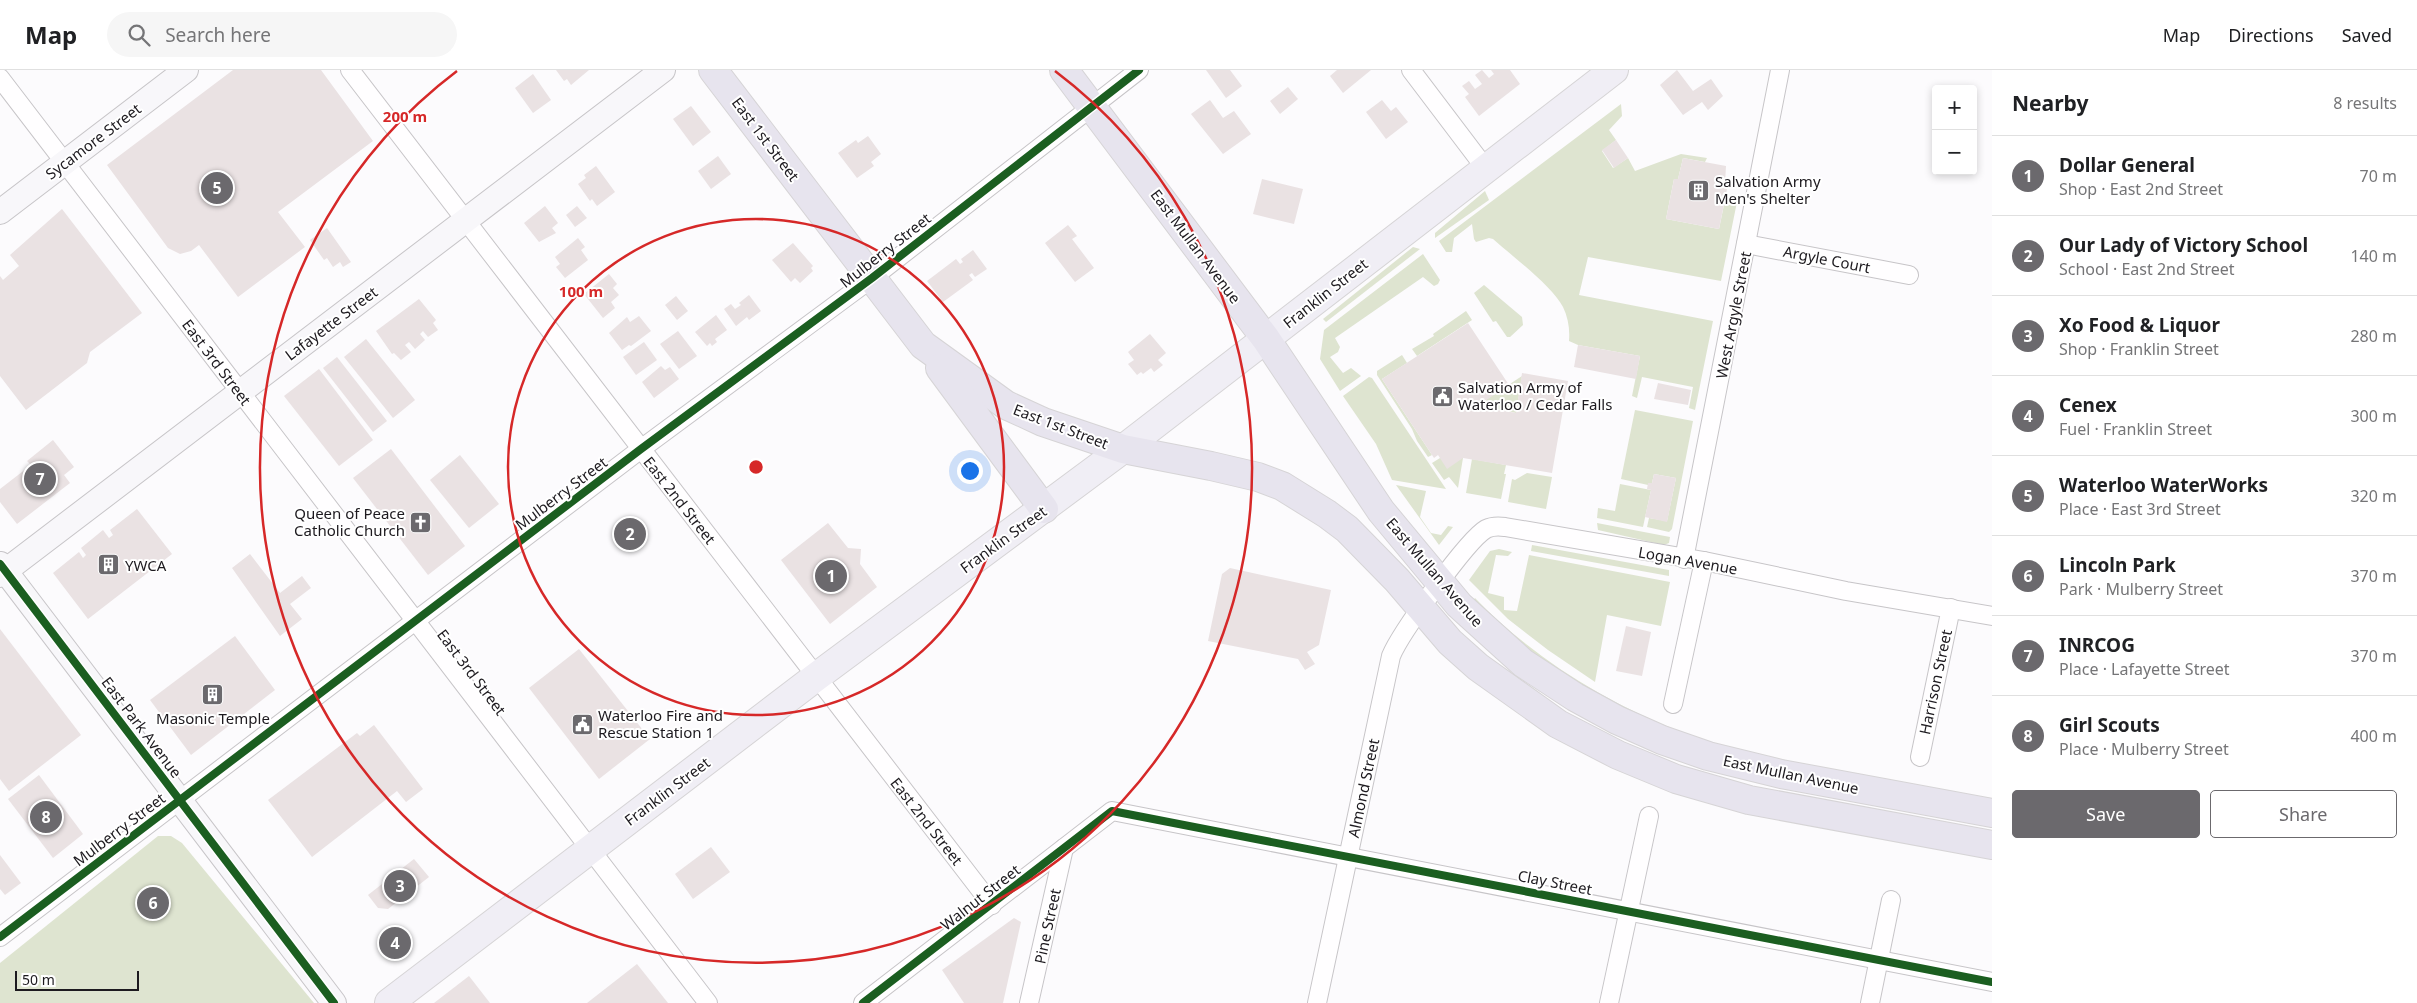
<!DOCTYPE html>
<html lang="en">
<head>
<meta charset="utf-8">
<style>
  :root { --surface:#fff; --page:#f6f6f6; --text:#202124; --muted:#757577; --line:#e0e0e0; --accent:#6b696d }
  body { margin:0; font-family:"Noto Sans",sans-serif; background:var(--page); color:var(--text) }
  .controls { position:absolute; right:15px; top:15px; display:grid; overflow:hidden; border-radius:5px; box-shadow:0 2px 8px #0003 }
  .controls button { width:45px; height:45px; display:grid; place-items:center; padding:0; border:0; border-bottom:1px solid var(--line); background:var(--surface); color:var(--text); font:25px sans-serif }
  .scale { position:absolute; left:15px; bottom:12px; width:124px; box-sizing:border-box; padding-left:5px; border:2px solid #1d1a1f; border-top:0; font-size:14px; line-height:18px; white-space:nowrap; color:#1d1a1f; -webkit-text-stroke:4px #fff; paint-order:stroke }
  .you { position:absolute; left:969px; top:400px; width:18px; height:18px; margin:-12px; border:4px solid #fff; border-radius:50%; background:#1a73e8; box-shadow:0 0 0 8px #1a73e833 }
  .badge { display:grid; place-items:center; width:32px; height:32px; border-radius:50%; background:var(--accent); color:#fff; font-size:16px; font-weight:700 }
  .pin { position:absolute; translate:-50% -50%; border:2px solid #fff; box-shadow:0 1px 5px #0006 }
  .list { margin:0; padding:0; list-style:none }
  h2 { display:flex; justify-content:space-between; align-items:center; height:65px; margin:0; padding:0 20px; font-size:21px }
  h2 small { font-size:16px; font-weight:400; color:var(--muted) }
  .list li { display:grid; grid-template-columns:32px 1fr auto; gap:15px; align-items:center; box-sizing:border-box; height:80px; padding:0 20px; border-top:1px solid var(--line) }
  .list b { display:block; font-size:19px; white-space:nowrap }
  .list p { margin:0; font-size:16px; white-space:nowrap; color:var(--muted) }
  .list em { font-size:16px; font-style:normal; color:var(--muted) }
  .actions { display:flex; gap:10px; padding:15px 20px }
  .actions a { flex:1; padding:11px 0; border:1px solid var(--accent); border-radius:5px; text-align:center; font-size:18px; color:var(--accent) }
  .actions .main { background:var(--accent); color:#fff }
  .icon { flex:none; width:28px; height:28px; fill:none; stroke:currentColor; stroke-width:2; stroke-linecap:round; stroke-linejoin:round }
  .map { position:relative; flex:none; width:1992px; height:933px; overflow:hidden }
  header { display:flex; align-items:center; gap:30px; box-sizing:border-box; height:70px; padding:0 25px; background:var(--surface); border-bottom:1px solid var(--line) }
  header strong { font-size:24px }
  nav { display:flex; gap:28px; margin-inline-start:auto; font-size:18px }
  .search { width:350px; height:45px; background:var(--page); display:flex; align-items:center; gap:12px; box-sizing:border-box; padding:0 18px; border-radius:28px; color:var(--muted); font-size:19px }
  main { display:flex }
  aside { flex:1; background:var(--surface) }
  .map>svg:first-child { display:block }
  .green { fill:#dee4d0 }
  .building { fill:#eae2e3 }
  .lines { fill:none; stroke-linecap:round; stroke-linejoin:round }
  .street-casing { stroke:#c7c5c8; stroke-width:20 }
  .secondary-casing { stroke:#c7c5c8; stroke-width:26 }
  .primary-casing { stroke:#d6d4d6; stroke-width:30 }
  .highway-casing { stroke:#d6d4d6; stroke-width:30 }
  .street { stroke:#fffeff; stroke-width:18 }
  .secondary { stroke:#f8f7fa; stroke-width:24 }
  .primary { stroke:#f0eef5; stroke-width:28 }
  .highway { stroke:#e7e4ee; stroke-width:28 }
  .cycleway-casing { stroke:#fff; stroke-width:11 }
  .cycleway { stroke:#1b5e20; stroke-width:8 }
  .ring { fill:none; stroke:#d62828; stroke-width:2.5 }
  .labels { text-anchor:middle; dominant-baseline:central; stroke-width:4; stroke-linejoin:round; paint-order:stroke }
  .street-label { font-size:15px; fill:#1d1a1f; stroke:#fff }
  .poi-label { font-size:15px; fill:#1d1a1f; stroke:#fff; text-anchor:start }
  .centre { fill:#d62828; stroke:#fff; stroke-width:2.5 }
  .ring-label { font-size:15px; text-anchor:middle; font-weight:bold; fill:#d62828; stroke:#fff; stroke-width:4; stroke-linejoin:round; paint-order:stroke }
</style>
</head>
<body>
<header>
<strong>Map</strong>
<div class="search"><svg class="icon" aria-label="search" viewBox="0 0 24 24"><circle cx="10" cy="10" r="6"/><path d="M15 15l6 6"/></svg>Search here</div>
<nav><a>Map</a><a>Directions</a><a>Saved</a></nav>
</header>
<main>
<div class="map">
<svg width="1992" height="933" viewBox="0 0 1992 933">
  <rect width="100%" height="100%" fill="#fcfbfd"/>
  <g class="green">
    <path d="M1621 34 1622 46 1609 60 1616 70 1602 81 1613 98 1628 88 1635 101 1681 84 1707 88 1705 92 1683 88 1678 109H1674L1666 149 1719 159 1726 125 1738 127 1721 211 1588 187 1579 225 1713 251 1695 340 1689 338 1693 317 1642 307 1637 328 1632 326 1640 286 1578 275 1569 271C1570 259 1568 247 1563 237 1552 216 1512 186 1493 169L1489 168 1476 172 1474 169 1472 154 1454 168 1452 182H1446L1439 171Z"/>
    <path d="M1485 121 1489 130 1435 168V163Z"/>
    <path d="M1413 177 1420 179 1326 252 1323 249Z"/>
    <path d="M1423 184 1440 210 1438 214 1434 216 1423 207 1335 268 1340 277 1338 282 1330 287 1343 303 1351 298 1361 306 1340 321 1320 289 1324 260Z"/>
    <path d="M1484 215 1522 247 1523 255 1510 267H1507L1496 251 1493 252 1474 223Z"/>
    <path d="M1466 241 1472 250 1417 286 1412 279 1434 266 1433 264Z"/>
    <path d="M1402 285 1407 293 1382 309 1432 385 1428 387 1417 371 1412 359 1377 305V301Z"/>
    <path d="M1522 306 1516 343 1478 335Z"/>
    <path d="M1369 307 1372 308 1446 419 1392 410 1376 374 1343 326Z"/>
    <path d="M1635 340 1693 351 1672 459 1669 462 1647 457 1649 448 1667 451 1676 408 1654 404 1652 413H1649L1648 415 1621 409Z"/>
    <path d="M1440 388H1463L1458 418 1449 407 1444 410 1432 393Z"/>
    <path d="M1472 389 1506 395 1504 404H1506L1501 429 1466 423Z"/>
    <path d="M1527 403 1552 407 1546 439 1508 432 1512 409 1515 410Z"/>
    <path d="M1620 414 1651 420 1643 457 1597 448 1598 438 1615 441Z"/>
    <path d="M1396 415 1426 421 1420 447 1431 463 1441 465 1448 456 1453 457 1439 475Z"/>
    <path d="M1597 453 1670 467 1669 473 1664 475 1598 460Z"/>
    <path d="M1532 475 1669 500V506L1531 481Z"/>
    <path d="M1499 479 1512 482 1508 486 1496 485 1488 523 1504 527V540L1517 541 1529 485 1670 512 1661 556 1607 545 1595 612 1548 580 1508 549 1469 510 1490 481Z"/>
    <path d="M1475 528C1532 587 1603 631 1679 661L1678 665 1659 657 1552 600 1472 532Z"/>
    <path d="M158 766H171L182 773 314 933H0V893Z"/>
  </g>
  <g class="building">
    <path d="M233 0H321L373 71 278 142 305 177 238 227 199 175 191 181 180 184 168 178 107 95Z"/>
    <path d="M556 0H589L571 15 567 9 564 11Z"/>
    <path d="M1206 0H1230L1242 16 1226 28Z"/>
    <path d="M1337 0H1371L1343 23 1330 6Z"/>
    <path d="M1482 0 1489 8 1494 4 1491 0H1510L1520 14 1479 46 1465 27 1469 24 1462 16 1469 11 1475 19 1482 14 1475 5Z"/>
    <path d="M1677 0 1693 21 1711 9 1723 26 1708 40 1702 32 1683 45 1660 15Z"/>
    <path d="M533 4 551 30 533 43 515 18Z"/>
    <path d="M1288 17 1298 29 1280 44 1270 31Z"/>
    <path d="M1210 30 1223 48 1234 41 1251 64 1223 84 1191 44Z"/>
    <path d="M1382 30 1391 41 1396 37 1408 52 1386 69 1366 42Z"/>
    <path d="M691 36 711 62 693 76 673 49Z"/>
    <path d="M868 66 881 84 871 92 874 96 857 108 838 83 856 70 858 73Z"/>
    <path d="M1616 70 1628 88 1614 98 1602 80Z"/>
    <path d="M718 86 731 104 711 119 698 101Z"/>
    <path d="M1683 88 1726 96 1725 114H1728L1719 159 1666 149 1674 109H1678Z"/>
    <path d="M596 96 615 122 597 136 592 129 590 131 578 114 586 108 584 105Z"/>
    <path d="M1262 109 1303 119 1294 154 1253 144Z"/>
    <path d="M545 136 558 153 552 158 556 163 539 172 524 153Z"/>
    <path d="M577 136 587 148 575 157 566 145Z"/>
    <path d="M62 139 142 243 90 282 87 293 26 340 0 306V206L3 210 19 196 10 185Z"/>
    <path d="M1068 155 1077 166 1072 169 1094 198 1075 212 1045 173Z"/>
    <path d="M327 158 351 192 343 197 340 192 333 197 327 188 324 190 310 170Z"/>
    <path d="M578 168 585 177 581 180 588 190 565 208 556 197 560 194 555 187Z"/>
    <path d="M793 173 813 196 811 198 813 201 800 213 795 208 791 212 772 190Z"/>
    <path d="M973 180 987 199 975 207 972 203 969 205 973 210 943 232 927 211 956 189 960 194 963 192 961 189Z"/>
    <path d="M609 204 617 214 613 218 619 225 611 232 615 238 603 248 584 224Z"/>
    <path d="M749 225 761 241 749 250 747 247 736 256 724 239 731 234 735 239 741 235 739 233Z"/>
    <path d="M676 226 688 241 677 250 665 235Z"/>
    <path d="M419 229 436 250 433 253 438 260 428 267 423 261 420 264 425 270 415 279 409 272 405 275 411 282 401 290 394 283 392 284 376 261Z"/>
    <path d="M716 245 727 260 715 269 717 272 712 276 710 273 707 276 695 262Z"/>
    <path d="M639 246 651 261 631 276 629 275 622 280 609 263 627 247 630 252Z"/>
    <path d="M1468 253 1509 315 1477 336 1516 343 1522 303 1568 311 1552 403 1463 388 1447 399 1438 385 1434 388 1382 309Z"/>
    <path d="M678 261 697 286 679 299 660 274Z"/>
    <path d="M1150 264 1166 283 1158 290 1163 295 1154 302 1151 298 1143 304 1141 302 1137 305 1128 294 1134 290 1128 282Z"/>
    <path d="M366 269 415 330 393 348 344 287Z"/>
    <path d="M644 272 657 290 636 305 623 287Z"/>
    <path d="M1578 275 1640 286 1636 309 1574 297Z"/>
    <path d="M337 287 387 351 373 362 323 298Z"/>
    <path d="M661 296 665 300 670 297 679 309 654 328 642 312Z"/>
    <path d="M319 299 373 370 339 396 284 326Z"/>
    <path d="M1658 313 1691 320 1688 335 1654 329Z"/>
    <path d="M53 370 74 397 64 405 70 413 17 454 0 432V419L31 395 27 391Z"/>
    <path d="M391 379 465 476 428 505 353 408Z"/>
    <path d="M460 385 499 434 469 458 430 410Z"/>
    <path d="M1654 404 1676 408 1667 452 1645 447 1651 420 1647 419 1648 413H1652Z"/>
    <path d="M137 439 172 484 88 549 53 503 79 482 83 488 86 485 81 478 103 460 109 468 113 465 110 460Z"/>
    <path d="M828 453 848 478 861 479 860 494 877 517 830 554 781 490Z"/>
    <path d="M250 484 280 523 302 506 311 518 290 534 302 549 280 566 232 498Z"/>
    <path d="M1230 498 1331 520 1319 575 1307 582 1315 594 1305 600 1298 589 1208 571 1222 504Z"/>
    <path d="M1626 556 1651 562 1642 606 1616 601Z"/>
    <path d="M0 559 81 665 9 721 0 709Z"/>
    <path d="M235 566 275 620 191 685 150 630Z"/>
    <path d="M579 579 650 669 599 709 529 618Z"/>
    <path d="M374 655 423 719 406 732 397 721 312 787 268 730 357 663 360 666Z"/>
    <path d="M39 705 83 764 53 788 8 729Z"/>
    <path d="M711 777 730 802 693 829 675 804Z"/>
    <path d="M0 785 21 813 5 825 0 819Z"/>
    <path d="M414 789 429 807 388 839 378 838 368 825Z"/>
    <path d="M1014 848 1021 852 1003 933H964L942 900Z"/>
    <path d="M637 894 668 933H587Z"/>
    <path d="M469 906 490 933H434Z"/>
  </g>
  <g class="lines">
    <defs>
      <g id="street">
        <path d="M350 0 992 835"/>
        <path d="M1411 0 1486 99"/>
        <path d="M0 8 708 933"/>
        <path d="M1746 174 1909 205"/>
        <path d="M1684 489 1780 0"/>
        <path d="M1673 634 1704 491"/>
        <path d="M1920 687 1951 538"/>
        <path d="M0 867 641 379 872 208 1139 0"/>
        <path d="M863 933 1112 741 1992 912"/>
        <path d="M1029 933 1064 778"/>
        <path d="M1317 933 1391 586C1400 564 1467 470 1486 459 1492 456 1498 456 1505 457L1704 491 1846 521 1992 546"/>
        <path d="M1609 933 1649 746"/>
        <path d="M1870 933 1891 830"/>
      </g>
      <g id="secondary">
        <path d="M0 142 186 0"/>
        <path d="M0 494 334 933"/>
        <path d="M0 505 663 0"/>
      </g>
      <path id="primary" d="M389 933 816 607 1123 379 1614 0"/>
      <g id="highway">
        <path d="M713 0 923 275 1006 335 1043 352 1123 379 1211 396 1258 407 1282 416 1327 444 1347 459 1397 510 1450 572 1478 597 1558 654 1618 685 1676 709 1749 730 1992 775"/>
        <path d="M1064 0 1266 269 1381 441 1459 535 1523 593 1575 627 1617 650 1662 670 1708 686 1781 704 1992 743"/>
        <path d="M940 298 1044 439"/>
      </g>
    </defs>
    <use href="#street" class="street-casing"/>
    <use href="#secondary" class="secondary-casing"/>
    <use href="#primary" class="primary-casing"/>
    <use href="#highway" class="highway-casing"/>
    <use href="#street" class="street"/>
    <use href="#secondary" class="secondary"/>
    <use href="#primary" class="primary"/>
    <use href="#highway" class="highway"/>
    <defs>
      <g id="cycleway">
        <path d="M0 494 334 933"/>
        <path d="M0 867 641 379 872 208 1139 0"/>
        <path d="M863 933 1112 741 1992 912"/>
      </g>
    </defs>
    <use href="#cycleway" class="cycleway-casing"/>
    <use href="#cycleway" class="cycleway"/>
  </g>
  <g class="ring">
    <circle cx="756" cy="397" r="248"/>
    <path d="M1055 1A496 496 0 1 1 457 1"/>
  </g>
  <defs>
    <symbol id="building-square" viewBox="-11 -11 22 22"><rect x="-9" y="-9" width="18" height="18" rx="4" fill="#6b696d" stroke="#fff"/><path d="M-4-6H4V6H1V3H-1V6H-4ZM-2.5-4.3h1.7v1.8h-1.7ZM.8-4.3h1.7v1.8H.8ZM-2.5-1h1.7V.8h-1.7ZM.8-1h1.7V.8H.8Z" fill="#fff"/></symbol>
    <symbol id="civic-square" viewBox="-11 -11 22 22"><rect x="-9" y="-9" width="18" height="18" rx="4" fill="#6b696d" stroke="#fff"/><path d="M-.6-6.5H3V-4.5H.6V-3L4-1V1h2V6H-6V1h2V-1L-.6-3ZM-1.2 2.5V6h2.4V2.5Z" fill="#fff"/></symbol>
    <symbol id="church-square" viewBox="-11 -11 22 22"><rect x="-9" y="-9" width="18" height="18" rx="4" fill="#6b696d" stroke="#fff"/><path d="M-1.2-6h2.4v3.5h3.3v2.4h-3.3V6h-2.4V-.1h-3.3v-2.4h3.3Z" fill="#fff"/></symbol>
  </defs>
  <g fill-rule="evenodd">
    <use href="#building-square" x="1686" y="108" width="25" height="25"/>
    <use href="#civic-square" x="1430" y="314" width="25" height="25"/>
    <use href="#church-square" x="408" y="440" width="25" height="25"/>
    <use href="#building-square" x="96" y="482" width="25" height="25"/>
    <use href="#building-square" x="200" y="612" width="25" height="25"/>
    <use href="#civic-square" x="570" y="642" width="25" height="25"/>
  </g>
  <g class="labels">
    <g class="street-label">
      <text transform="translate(766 69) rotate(53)">East 1st Street</text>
      <text transform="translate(93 71) rotate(-37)">Sycamore Street</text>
      <text transform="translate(1196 176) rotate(53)">East Mullan Avenue</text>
      <text transform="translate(885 180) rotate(-38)">Mulberry Street</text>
      <text transform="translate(1827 189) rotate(11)">Argyle Court</text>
      <text transform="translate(1325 223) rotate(-38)">Franklin Street</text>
      <text transform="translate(1733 245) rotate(-79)">West Argyle Street</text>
      <text transform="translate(331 253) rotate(-37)">Lafayette Street</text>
      <text transform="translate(217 292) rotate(53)">East 3rd Street</text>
      <text transform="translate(1061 356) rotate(21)">East 1st Street</text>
      <text transform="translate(561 423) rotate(-37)">Mulberry Street</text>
      <text transform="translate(680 430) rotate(52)">East 2nd Street</text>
      <text transform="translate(1003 469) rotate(-36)">Franklin Street</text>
      <text transform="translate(1688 490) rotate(10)">Logan Avenue</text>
      <text transform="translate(1435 502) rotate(49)">East Mullan Avenue</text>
      <text transform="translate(472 602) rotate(53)">East 3rd Street</text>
      <text transform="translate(1935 612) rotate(-78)">Harrison Street</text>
      <text transform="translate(142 657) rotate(53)">East Park Avenue</text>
      <text transform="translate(1791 704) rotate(12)">East Mullan Avenue</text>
      <text transform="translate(1363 718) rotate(-78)">Almond Street</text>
      <text transform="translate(667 721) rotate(-37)">Franklin Street</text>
      <text transform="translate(927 751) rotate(52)">East 2nd Street</text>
      <text transform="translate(119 759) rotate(-37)">Mulberry Street</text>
      <text transform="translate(1555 812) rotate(11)">Clay Street</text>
      <text transform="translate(980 827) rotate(-38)">Walnut Street</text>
      <text transform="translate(1047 856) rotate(-78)">Pine Street</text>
    </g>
    <g class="poi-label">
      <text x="1715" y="111">Salvation Army<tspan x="1715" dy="17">Men's Shelter</tspan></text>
      <text x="1458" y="317">Salvation Army of<tspan x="1458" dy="17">Waterloo / Cedar Falls</tspan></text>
      <text x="405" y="443" text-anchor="end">Queen of Peace<tspan x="405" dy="17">Catholic Church</tspan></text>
      <text x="125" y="495">YWCA</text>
      <text x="598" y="645">Waterloo Fire and<tspan x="598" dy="17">Rescue Station 1</tspan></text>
      <text x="213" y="648" text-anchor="middle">Masonic Temple</text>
    </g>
  </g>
  <circle cx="756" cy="397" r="8" class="centre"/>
  <g class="ring-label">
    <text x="405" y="52">200 m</text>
    <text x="581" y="227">100 m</text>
  </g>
</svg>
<div class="controls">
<button>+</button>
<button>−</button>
</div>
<div class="scale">50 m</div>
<div class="you"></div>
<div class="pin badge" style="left:831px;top:506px">1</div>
<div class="pin badge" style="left:630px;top:464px">2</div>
<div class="pin badge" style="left:400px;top:816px">3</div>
<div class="pin badge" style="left:395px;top:873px">4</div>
<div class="pin badge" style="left:217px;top:118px">5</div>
<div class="pin badge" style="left:153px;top:833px">6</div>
<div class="pin badge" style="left:40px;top:409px">7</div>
<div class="pin badge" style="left:46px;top:747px">8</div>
</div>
<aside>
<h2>Nearby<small>8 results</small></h2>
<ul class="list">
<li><span class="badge">1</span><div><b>Dollar General</b><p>Shop · East 2nd Street</p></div><em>70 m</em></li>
<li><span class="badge">2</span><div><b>Our Lady of Victory School</b><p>School · East 2nd Street</p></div><em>140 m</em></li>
<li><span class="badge">3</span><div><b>Xo Food &amp; Liquor</b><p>Shop · Franklin Street</p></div><em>280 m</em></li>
<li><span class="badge">4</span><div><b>Cenex</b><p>Fuel · Franklin Street</p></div><em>300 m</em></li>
<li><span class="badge">5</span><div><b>Waterloo WaterWorks</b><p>Place · East 3rd Street</p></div><em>320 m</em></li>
<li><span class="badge">6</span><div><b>Lincoln Park</b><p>Park · Mulberry Street</p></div><em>370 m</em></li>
<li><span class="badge">7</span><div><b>INRCOG</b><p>Place · Lafayette Street</p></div><em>370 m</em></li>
<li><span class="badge">8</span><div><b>Girl Scouts</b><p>Place · Mulberry Street</p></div><em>400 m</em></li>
</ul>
<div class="actions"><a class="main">Save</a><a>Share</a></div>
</aside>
</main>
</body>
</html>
